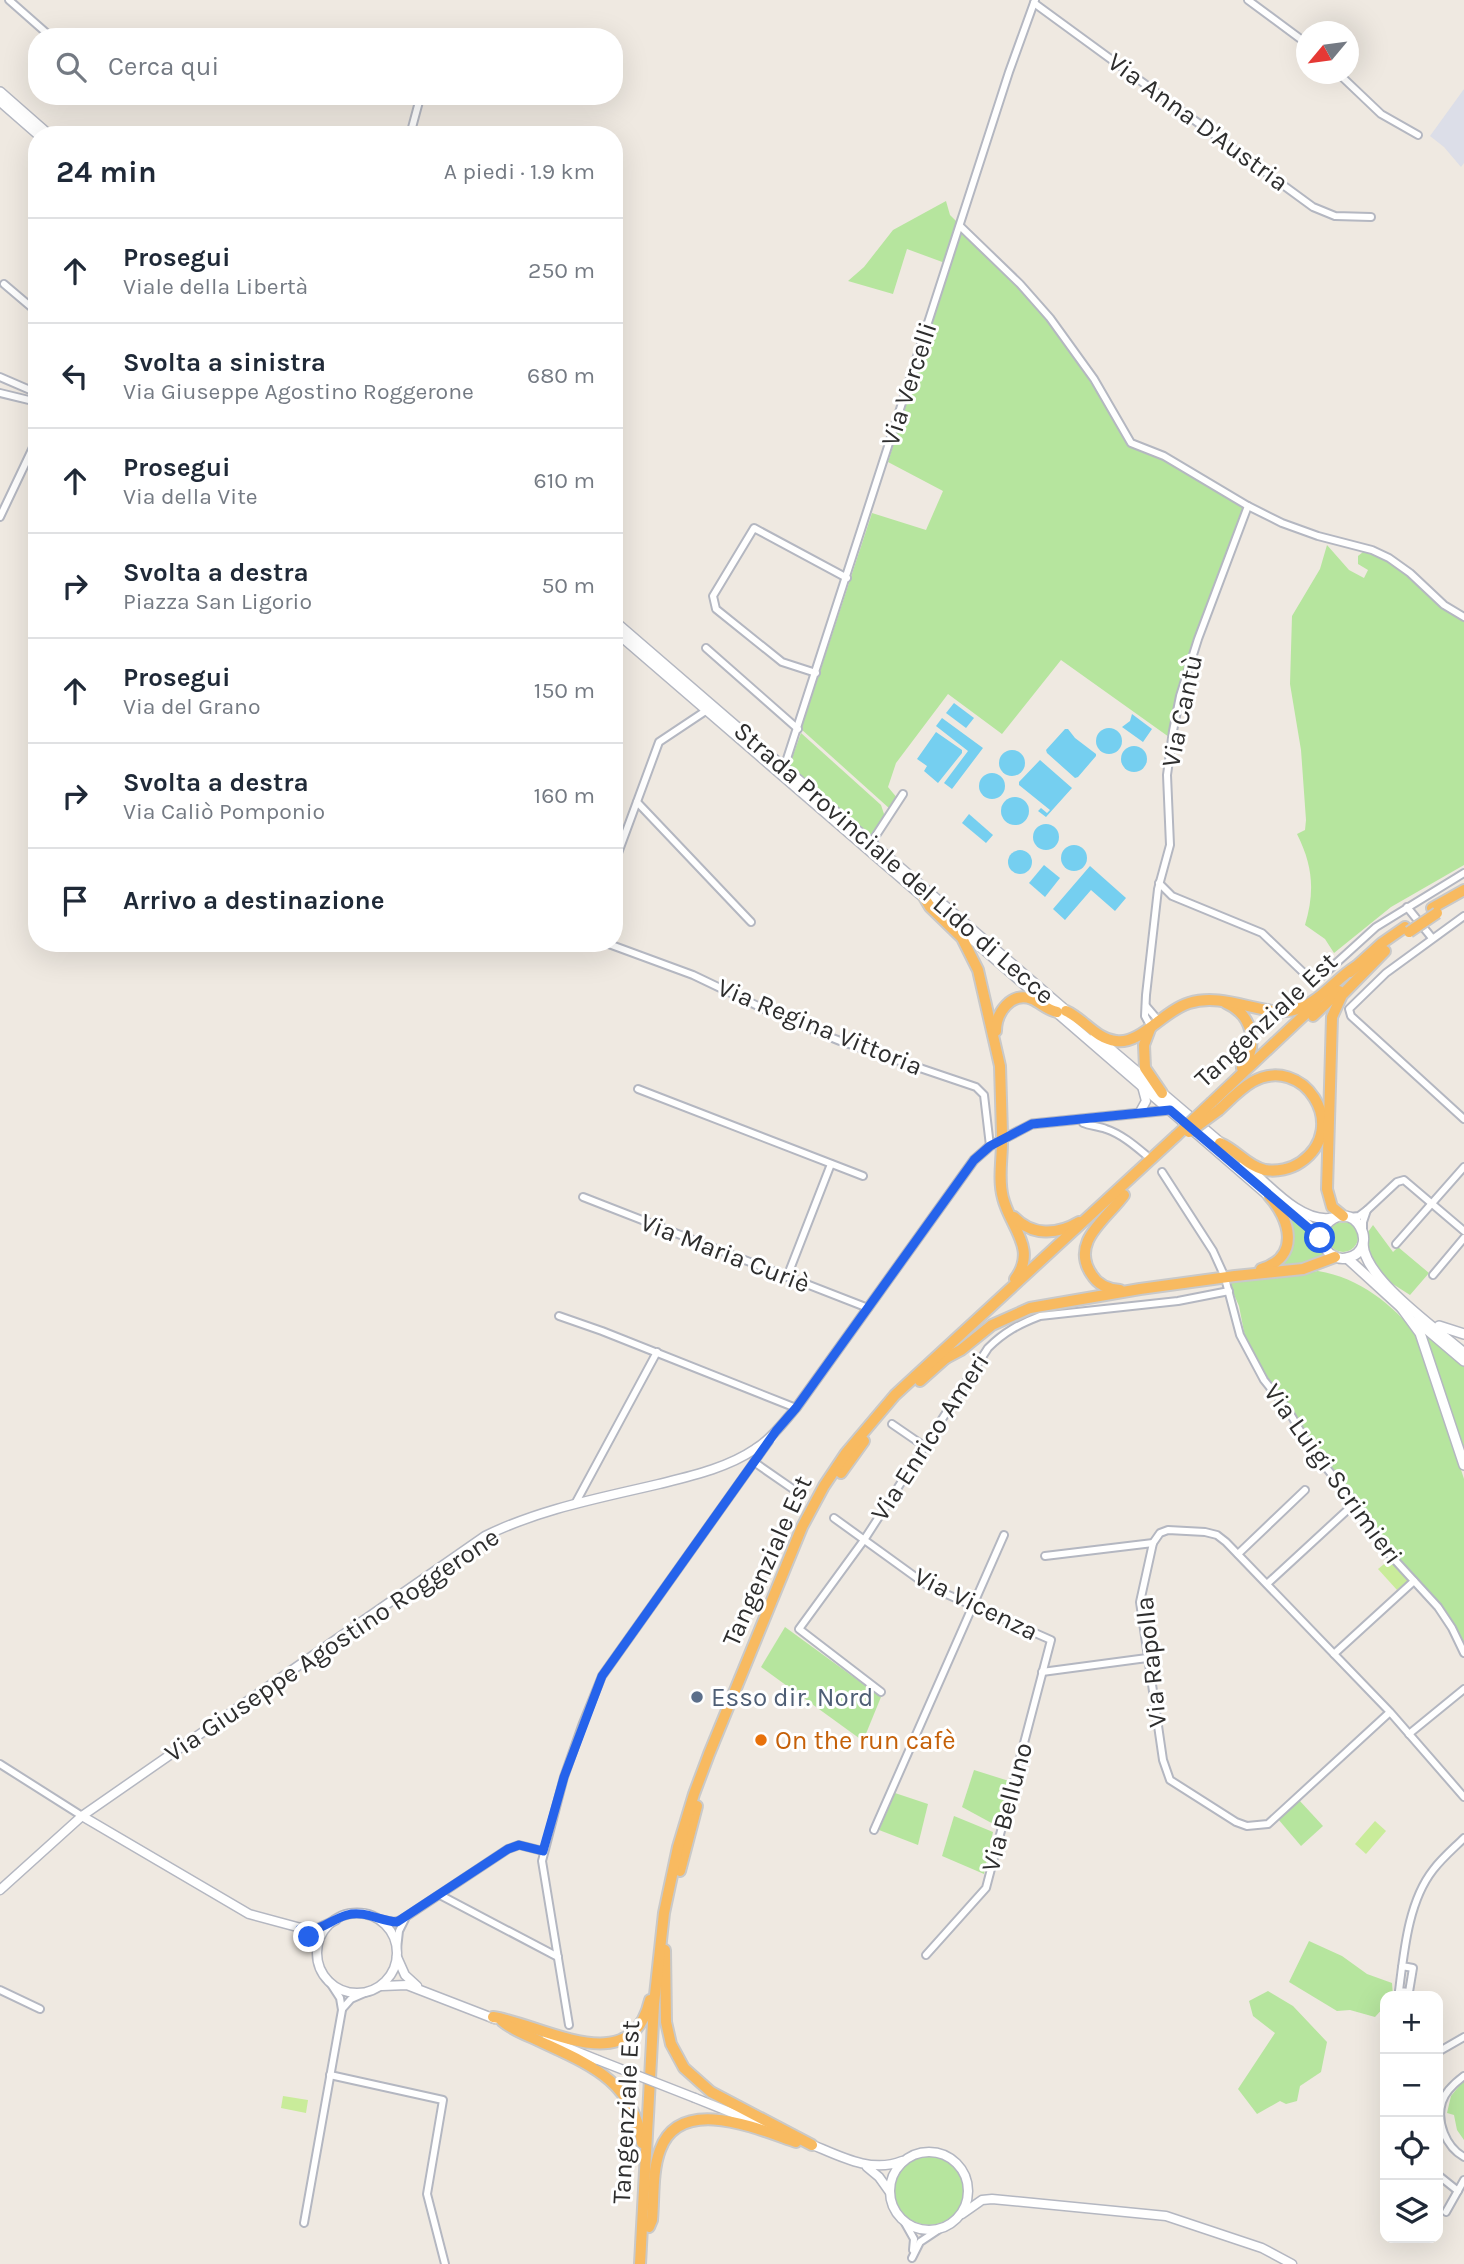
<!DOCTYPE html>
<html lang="it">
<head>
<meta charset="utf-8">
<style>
  :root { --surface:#fff; --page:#f2f2f3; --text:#1f2937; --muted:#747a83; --line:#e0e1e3 }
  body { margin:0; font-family:Karla,sans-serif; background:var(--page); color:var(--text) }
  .controls { position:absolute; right:21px; bottom:21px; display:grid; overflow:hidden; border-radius:14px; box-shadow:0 7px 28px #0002 }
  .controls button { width:63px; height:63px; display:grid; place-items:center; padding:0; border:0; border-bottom:2px solid var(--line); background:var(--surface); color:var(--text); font:35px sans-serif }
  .compass { position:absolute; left:1296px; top:21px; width:63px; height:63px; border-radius:50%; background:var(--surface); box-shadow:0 7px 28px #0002; rotate:241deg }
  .stop { position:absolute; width:21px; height:21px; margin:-16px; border:5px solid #2563eb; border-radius:50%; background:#fff }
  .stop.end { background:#2563eb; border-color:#fff; box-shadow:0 2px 7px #0008 }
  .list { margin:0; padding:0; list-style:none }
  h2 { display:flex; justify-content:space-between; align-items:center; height:91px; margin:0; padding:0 28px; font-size:30px }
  h2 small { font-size:23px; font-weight:400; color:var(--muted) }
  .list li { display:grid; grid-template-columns:46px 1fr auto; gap:21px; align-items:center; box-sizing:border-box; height:105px; padding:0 28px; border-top:2px solid var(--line) }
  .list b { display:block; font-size:26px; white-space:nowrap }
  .list p { margin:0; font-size:23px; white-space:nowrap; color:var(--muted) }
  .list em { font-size:23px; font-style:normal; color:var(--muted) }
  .icon { flex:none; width:38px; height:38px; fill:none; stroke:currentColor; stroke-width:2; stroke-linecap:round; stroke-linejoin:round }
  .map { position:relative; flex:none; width:1464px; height:2264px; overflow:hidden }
  .search { position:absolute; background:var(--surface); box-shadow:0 7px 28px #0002; left:28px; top:28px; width:595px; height:77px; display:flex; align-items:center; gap:18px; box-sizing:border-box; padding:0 24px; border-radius:28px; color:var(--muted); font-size:26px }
  .panel { position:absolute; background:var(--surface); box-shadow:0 7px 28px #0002; left:28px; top:126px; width:595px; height:826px; border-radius:28px }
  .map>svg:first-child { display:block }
  .airport { fill:#dcdee8 }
  .green { fill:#b6e59e }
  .pitch { fill:#c9ec9a }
  .water { fill:#75cff0 }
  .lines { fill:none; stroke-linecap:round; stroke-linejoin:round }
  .minor-casing { stroke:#b4b7c1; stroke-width:10 }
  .tertiary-casing { stroke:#b4b7c1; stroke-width:11 }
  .secondary-casing { stroke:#b4b7c1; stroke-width:12 }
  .trunk-casing { stroke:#c9c9c9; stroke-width:14 }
  .minor { stroke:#fff; stroke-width:6 }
  .tertiary { stroke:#fff; stroke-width:8 }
  .secondary { stroke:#fff; stroke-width:9 }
  .trunk { stroke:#f8ba60; stroke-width:10 }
  .tertiary-bridge-casing { stroke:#b4b7c1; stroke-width:11; stroke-linecap:butt }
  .trunk-bridge-casing { stroke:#c9c9c9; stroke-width:14; stroke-linecap:butt }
  .tertiary-bridge { stroke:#fff; stroke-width:8 }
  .trunk-bridge { stroke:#f8ba60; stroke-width:10 }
  .route { stroke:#2563eb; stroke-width:9 }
  .service-dot { fill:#5c6f8a; stroke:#fff; stroke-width:2.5 }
  .food-dot { fill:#e8710a; stroke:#fff; stroke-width:2.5 }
  .labels { text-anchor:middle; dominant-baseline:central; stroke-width:6; stroke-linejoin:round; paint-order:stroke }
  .street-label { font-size:26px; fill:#2e2e2e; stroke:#fff }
  .service-label { font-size:26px; fill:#4e5e75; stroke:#fff; text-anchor:start }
  .food-label { font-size:26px; fill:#c56008; stroke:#fff; text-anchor:start }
</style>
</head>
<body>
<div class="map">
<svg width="1464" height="2264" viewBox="0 0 1464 2264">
  <rect width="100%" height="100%" fill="#efe9e1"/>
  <path class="airport" d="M1464 89V163L1461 167 1444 147 1430 136Z"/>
  <g class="green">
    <path d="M946 201 950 215 958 223 945 263 907 249 893 294 848 281 864 267 893 230Z"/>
    <path d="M962 233C974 238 984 252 994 261 1049 315 1090 376 1126 443L1160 457 1245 508 1178 693 1169 737 1061 660 1002 734 948 694 896 763 888 787 898 799 890 809 801 729 872 513 926 530 943 491 888 462 959 235Z"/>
    <path d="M1327 545 1349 570 1364 578 1368 570 1358 564V556L1363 552C1401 559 1434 595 1464 619V865L1391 907 1334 953 1325 939 1305 925C1315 891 1313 866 1297 834L1305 830 1306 820 1301 750 1290 684 1292 616 1320 569Z"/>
    <path d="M801 733 881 805 885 817 874 834 870 835 789 766Z"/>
    <path d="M1286 1214 1316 1235 1324 1256 1310 1263 1271 1270 1283 1259Z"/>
    <circle cx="1343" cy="1237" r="15"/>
    <path d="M1373 1225 1393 1252 1398 1247 1429 1273 1410 1295 1385 1279 1366 1253 1368 1232Z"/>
    <path d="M1318 1271C1360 1278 1392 1304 1418 1336L1464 1479V1646L1444 1610 1380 1539 1348 1487 1309 1441 1267 1379 1246 1342 1239 1306 1229 1283Z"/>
    <path d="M1421 1330 1464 1367V1454Z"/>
    <path d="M785 1627 881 1697 863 1741 761 1667Z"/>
    <path d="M974 1770 1009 1781 997 1826 962 1807Z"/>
    <path d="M895 1793 928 1804 918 1845 879 1830Z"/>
    <path d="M1299 1800 1323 1826 1301 1846 1278 1819Z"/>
    <path d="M954 1816 993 1832 984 1874 942 1856Z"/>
    <path d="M1309 1941 1342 1956 1367 1974 1392 1983 1393 1996H1385V2006L1375 2017 1350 2010 1337 2011 1289 1982Z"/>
    <path d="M1268 1991 1293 2006 1327 2042 1321 2072 1300 2086 1297 2101 1286 2104 1280 2101 1257 2114 1238 2089 1275 2033 1253 2016 1249 2001Z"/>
    <path d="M1464 2080V2140L1457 2130 1454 2115 1447 2113 1451 2096Z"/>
    <circle cx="929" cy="2190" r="35"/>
  </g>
  <g class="pitch">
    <path d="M1389 1560 1408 1581 1397 1590 1378 1569Z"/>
    <path d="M1375 1821 1386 1831 1366 1854 1355 1844Z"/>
    <path d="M283 2096 308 2100 306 2113 281 2108Z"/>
  </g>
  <g class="water">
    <path d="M954 703 974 718 966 728 946 713Z"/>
    <path d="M1132 714 1152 729 1143 742 1122 727 1130 721Z"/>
    <path d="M942 718 983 748 952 789 944 783 968 751 936 726Z"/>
    <circle cx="1109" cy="741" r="13"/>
    <path d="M1065 729H1068L1075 738 1096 754V756L1078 777 1075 778 1047 753 1046 750Z"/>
    <path d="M936 732 962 750V753L938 783 924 771 927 766 917 759Z"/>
    <circle cx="1134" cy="759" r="13"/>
    <circle cx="1012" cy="763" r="13"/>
    <path d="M1040 760 1072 788 1046 817 1038 811 1041 808 1047 813 1050 810 1019 785V782Z"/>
    <circle cx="992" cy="786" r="13"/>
    <circle cx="1015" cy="811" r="14"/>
    <path d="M969 814 993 835 986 843 962 823Z"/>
    <circle cx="1046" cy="837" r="13"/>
    <circle cx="1074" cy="858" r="13"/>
    <circle cx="1020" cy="862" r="12"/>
    <path d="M1044 865 1060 878 1045 897 1029 883Z"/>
    <path d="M1090 866 1126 898 1115 911 1091 890 1065 920 1053 909Z"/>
  </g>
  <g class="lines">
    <defs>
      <g id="minor">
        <path d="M9 0 51 37"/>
        <path d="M1248 0 1306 43"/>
        <path d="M1034 3 1313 207 1335 216 1371 217"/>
        <path d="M1339 74 1381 114 1418 135"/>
        <path d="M410 135 420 98"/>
        <path d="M960 226 1020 284 1050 318 1094 379 1131 443 1164 456 1248 506 1282 523 1318 536 1372 550 1389 558 1410 573 1444 605 1464 617"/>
        <path d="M4 284 37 312"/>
        <path d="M0 377 37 393"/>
        <path d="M0 393 37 402"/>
        <path d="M0 517 37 439"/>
        <path d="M706 648 798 729"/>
        <path d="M816 673 782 662 716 609 713 596 754 528 847 578"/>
        <path d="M784 768 1009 72 1035 0"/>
        <path d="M637 802 751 922"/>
        <path d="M871 843 903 794"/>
        <path d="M614 864 659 742 707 710"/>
        <path d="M1159 883 1172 896 1262 933 1307 976 1315 979 1322 976 1376 927 1464 873"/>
        <path d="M1407 907 1432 938"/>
        <path d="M1464 916 1386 973 1349 1009 1351 1016 1464 1119"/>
        <path d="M606 943 693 975 783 1018 840 1041 976 1087 984 1095 990 1146"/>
        <path d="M1146 1006 1158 1020"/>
        <path d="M1151 1027 1145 1016 1146 995 1158 889 1170 845 1167 775 1173 731 1180 696 1198 639 1248 506"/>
        <path d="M638 1089 863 1176"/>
        <path d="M1082 1119 1083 1123C1090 1126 1098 1126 1106 1129 1121 1134 1134 1145 1146 1155"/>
        <path d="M1162 1172 1213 1251 1223 1273"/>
        <path d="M583 1197 868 1308"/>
        <path d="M1367 1210 1397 1182 1404 1180 1464 1231"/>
        <path d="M1349 1217 1359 1216 1367 1210 1363 1222V1231"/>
        <path d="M1396 1244 1464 1167"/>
        <path d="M1433 1275 1464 1238"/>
        <path d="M787 1277 831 1164"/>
        <path d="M1226 1282 1240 1335 1264 1380 1288 1410 1311 1449 1355 1503 1382 1546 1438 1607 1452 1628 1464 1653"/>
        <path d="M559 1316 602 1331 796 1408"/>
        <path d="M892 1424 924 1446"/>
        <path d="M754 1462 803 1496"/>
        <path d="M575 1504 657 1352"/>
        <path d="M834 1518 928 1586 1051 1640 986 1888 926 1955"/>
        <path d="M1238 1554 1305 1490"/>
        <path d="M1045 1556 1153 1543"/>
        <path d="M1267 1584 1355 1503"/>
        <path d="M1334 1654 1414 1581"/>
        <path d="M1042 1672 1147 1658"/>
        <path d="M881 1692 799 1629 864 1540 988 1348C1004 1332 1019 1324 1040 1316L1178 1301 1229 1291"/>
        <path d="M1390 1712 1268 1824 1247 1826 1236 1822 1170 1780 1163 1760 1140 1602 1153 1543 1160 1533 1168 1530 1205 1532 1217 1535 1226 1542 1390 1712 1464 1797"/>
        <path d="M1409 1734 1464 1689"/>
        <path d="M0 1764 82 1816"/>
        <path d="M874 1830 1004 1535"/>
        <path d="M440 1895 558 1957"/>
        <path d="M379 1919 393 1922 401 1920 508 1849 519 1845 543 1851"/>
        <path d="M397 1949 399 1931 405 1919"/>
        <path d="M1402 1966 1413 1968 1409 1992 1399 1991C1404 1952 1408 1902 1433 1870 1442 1858 1454 1848 1464 1838"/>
        <path d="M0 1990 40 2009"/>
        <path d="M343 2008 351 1999 367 1992"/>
        <path d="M569 2025 542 1861 564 1777 583 1723 602 1676 769 1441"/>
        <path d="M1438 2052 1464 2037"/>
        <path d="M330 2075 443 2100 427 2194 445 2264"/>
        <path d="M1464 2076C1456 2082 1445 2092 1442 2102 1436 2122 1446 2147 1464 2157"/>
        <path d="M1438 2175 1458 2191"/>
        <path d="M1446 2212 1464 2180"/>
        <path d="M304 2223 342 2010 340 1998 329 1981"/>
        <path d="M905 2223 914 2239 913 2250"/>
        <path d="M912 2258 920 2242 938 2230"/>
      </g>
      <g id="tertiary">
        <path d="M1140 1112 1146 1101 1142 1086"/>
        <path d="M82 1816 249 1914 312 1931 336 1920"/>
        <path d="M0 1890 82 1816 485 1536C540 1509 600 1498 659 1484 691 1476 727 1468 755 1449 771 1439 783 1423 796 1408L974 1160 990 1146 1032 1124 1170 1110 1173 1106"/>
        <circle cx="357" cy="1953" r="40"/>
        <path d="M397 1957 405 1975 417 1986"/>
        <path d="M382 1986 407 1985 495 2019"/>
        <path d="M546 2039 598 2060"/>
        <path d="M695 2098 767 2127"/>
        <path d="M808 2143C838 2155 870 2174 902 2161"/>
        <circle cx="929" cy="2191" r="39"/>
        <path d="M867 2167 879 2177 889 2191"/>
        <path d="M962 2214 982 2200 992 2199 1166 2216 1262 2248 1292 2264"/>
      </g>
      <g id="secondary">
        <path d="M0 92 49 135"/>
        <path d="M0 101 39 135"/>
        <path d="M614 621 1071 1015"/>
        <path d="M614 630 928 901"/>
        <path d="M949 919 1269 1196C1282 1206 1307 1222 1317 1233 1323 1240 1323 1250 1332 1255 1336 1258 1342 1259 1347 1258 1383 1250 1353 1193 1325 1226L1322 1241"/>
        <path d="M1095 1036 1223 1145"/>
        <path d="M1244 1164C1267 1183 1301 1225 1333 1218"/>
        <path d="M1363 1244C1364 1279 1438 1330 1464 1353"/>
        <path d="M1347 1258 1404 1310"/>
        <path d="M1401 1307 1420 1333 1464 1465"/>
        <path d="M1417 1321 1464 1361"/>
        <path d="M1439 1326 1464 1334"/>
      </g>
      <g id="trunk">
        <path d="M924 897 930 907 962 938 978 970 1000 1066 1002 1134"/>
        <path d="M1432 908 1464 890"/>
        <path d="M1350 972 1382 943 1405 927"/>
        <path d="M1226 1003C1253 1015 1259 1045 1242 1068"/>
        <path d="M1066 1011C1084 1019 1096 1039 1116 1041 1140 1045 1163 1011 1189 1003 1228 991 1268 1021 1300 1008 1321 1000 1336 979 1355 967"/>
        <path d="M1313 1016 1339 991"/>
        <path d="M1150 1029 1144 1045 1145 1068 1162 1093"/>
        <path d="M996 1031C996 1013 1011 991 1032 999 1041 1003 1047 1010 1057 1012"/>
        <path d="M1212 1102 1316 1004"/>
        <path d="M1219 1110C1230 1100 1240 1089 1252 1082 1303 1053 1351 1127 1301 1162 1291 1169 1277 1172 1265 1170 1247 1166 1237 1150 1220 1143"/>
        <path d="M1002 1142C1002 1160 998 1180 1003 1198 1010 1227 1038 1249 1015 1279"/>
        <path d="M1343 1216 1332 1207 1327 1189 1332 1017 1342 995 1385 951"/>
        <path d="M1014 1217C1032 1236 1057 1235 1079 1222"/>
        <path d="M1261 1269C1301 1257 1290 1219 1269 1196"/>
        <path d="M1120 1290C1108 1289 1098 1285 1092 1275 1069 1242 1107 1219 1124 1195"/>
        <path d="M944 1359 961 1350 992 1325 1030 1308 1140 1289 1235 1276 1303 1269 1335 1257"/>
        <path d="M920 1381 947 1357"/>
        <path d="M841 1473 864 1441"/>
        <path d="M680 1871 697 1806"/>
        <path d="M665 1950 666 2022 671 2044 684 2068 711 2092 812 2145"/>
        <path d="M493 2017C542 2024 631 2082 650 2000"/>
        <path d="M502 2021C511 2029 524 2034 535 2039 588 2064 633 2079 642 2143"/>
        <path d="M649 2227 652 2220C654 2198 652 2171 660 2150 680 2094 758 2129 796 2142"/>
        <path d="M640 2264 654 2004 664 1913 678 1847 694 1794 709 1754 802 1527 824 1486 846 1453 895 1395 1176 1136"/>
      </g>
    </defs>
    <use href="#minor" class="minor-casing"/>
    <use href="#tertiary" class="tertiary-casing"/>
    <use href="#secondary" class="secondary-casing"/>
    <use href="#trunk" class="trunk-casing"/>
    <use href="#minor" class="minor"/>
    <use href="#tertiary" class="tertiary"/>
    <use href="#secondary" class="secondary"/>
    <use href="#trunk" class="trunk"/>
    <defs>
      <path id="tertiary-bridge" d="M598 2060 695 2098"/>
      <g id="trunk-bridge">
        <path d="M1409 932 1437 913"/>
        <path d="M1189 1132 1219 1110"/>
        <path d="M1176 1136 1212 1102"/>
        <path d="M1002 1142V1134"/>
      </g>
    </defs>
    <use href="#tertiary-bridge" class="tertiary-bridge-casing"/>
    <use href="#trunk-bridge" class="trunk-bridge-casing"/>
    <use href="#tertiary-bridge" class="tertiary-bridge"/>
    <use href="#trunk-bridge" class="trunk-bridge"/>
  </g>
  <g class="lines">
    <path class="route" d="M309 1937 300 1929C319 1934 329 1920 347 1915 364 1910 380 1921 397 1922L508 1849 519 1845 543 1851 564 1777 602 1676 776 1431 796 1408 974 1160 990 1146 1032 1124 1170 1110 1320 1238"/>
  </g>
  <circle class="service-dot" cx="697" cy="1697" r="7"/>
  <circle class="food-dot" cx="761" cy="1740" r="7"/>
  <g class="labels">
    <g class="street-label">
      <text transform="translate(1198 122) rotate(36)">Via Anna D'Austria</text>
      <text transform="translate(909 384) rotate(-72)">Via Vercelli</text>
      <text transform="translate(1182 711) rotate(-78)">Via Cantù</text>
      <text transform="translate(894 863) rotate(41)">Strada Provinciale del Lido di Lecce</text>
      <text transform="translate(1266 1020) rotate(-43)">Tangenziale Est</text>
      <text transform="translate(820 1027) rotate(22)">Via Regina Vittoria</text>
      <text transform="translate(725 1253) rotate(21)">Via Maria Curiè</text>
      <text transform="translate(930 1437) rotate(-57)">Via Enrico Ameri</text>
      <text transform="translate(1333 1474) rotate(54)">Via Luigi Scrimieri</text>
      <text transform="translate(767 1561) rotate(-66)">Tangenziale Est</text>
      <text transform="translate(976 1604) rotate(26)">Via Vicenza</text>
      <text transform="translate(332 1645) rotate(-34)">Via Giuseppe Agostino Roggerone</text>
      <text transform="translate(1151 1662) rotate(-96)">Via Rapolla</text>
      <text transform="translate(1007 1807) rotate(-75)">Via Belluno</text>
      <text transform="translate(626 2112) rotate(-87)">Tangenziale Est</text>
    </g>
    <g class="service-label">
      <text x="711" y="1697">Esso dir. Nord</text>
    </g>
    <g class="food-label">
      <text x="775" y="1740">On the run cafè</text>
    </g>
  </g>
</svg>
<div class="controls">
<button>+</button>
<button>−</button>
<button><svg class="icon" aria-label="locate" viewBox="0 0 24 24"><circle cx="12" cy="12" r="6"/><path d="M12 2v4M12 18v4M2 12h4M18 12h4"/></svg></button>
<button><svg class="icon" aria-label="layers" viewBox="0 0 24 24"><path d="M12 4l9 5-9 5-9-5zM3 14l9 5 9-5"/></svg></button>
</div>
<svg class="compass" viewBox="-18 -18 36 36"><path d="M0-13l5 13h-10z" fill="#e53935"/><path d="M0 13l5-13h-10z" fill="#747a83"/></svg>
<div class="stop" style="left:1320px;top:1238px"></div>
<div class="stop end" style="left:309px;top:1937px"></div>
<div class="search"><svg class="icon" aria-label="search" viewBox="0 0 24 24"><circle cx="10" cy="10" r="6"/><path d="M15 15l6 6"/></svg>Cerca qui</div>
<section class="panel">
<h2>24 min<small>A piedi · 1.9 km</small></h2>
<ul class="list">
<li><svg class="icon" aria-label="ahead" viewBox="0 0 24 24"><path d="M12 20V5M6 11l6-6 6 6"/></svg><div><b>Prosegui</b><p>Viale della Libertà</p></div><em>250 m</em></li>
<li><svg class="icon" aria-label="left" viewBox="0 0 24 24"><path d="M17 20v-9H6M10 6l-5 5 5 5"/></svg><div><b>Svolta a sinistra</b><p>Via Giuseppe Agostino Roggerone</p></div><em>680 m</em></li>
<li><svg class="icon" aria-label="ahead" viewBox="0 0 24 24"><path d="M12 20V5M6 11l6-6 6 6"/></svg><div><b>Prosegui</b><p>Via della Vite</p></div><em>610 m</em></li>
<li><svg class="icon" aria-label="right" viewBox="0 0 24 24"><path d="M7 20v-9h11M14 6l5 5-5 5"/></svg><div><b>Svolta a destra</b><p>Piazza San Ligorio</p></div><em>50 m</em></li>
<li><svg class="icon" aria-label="ahead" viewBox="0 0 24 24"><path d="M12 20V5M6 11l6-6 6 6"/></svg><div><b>Prosegui</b><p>Via del Grano</p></div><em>150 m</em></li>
<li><svg class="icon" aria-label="right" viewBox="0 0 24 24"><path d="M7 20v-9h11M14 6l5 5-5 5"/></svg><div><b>Svolta a destra</b><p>Via Caliò Pomponio</p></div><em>160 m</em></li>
<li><svg class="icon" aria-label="arrive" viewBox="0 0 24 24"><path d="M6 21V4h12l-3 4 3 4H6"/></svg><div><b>Arrivo a destinazione</b></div></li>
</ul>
</section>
</div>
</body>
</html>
